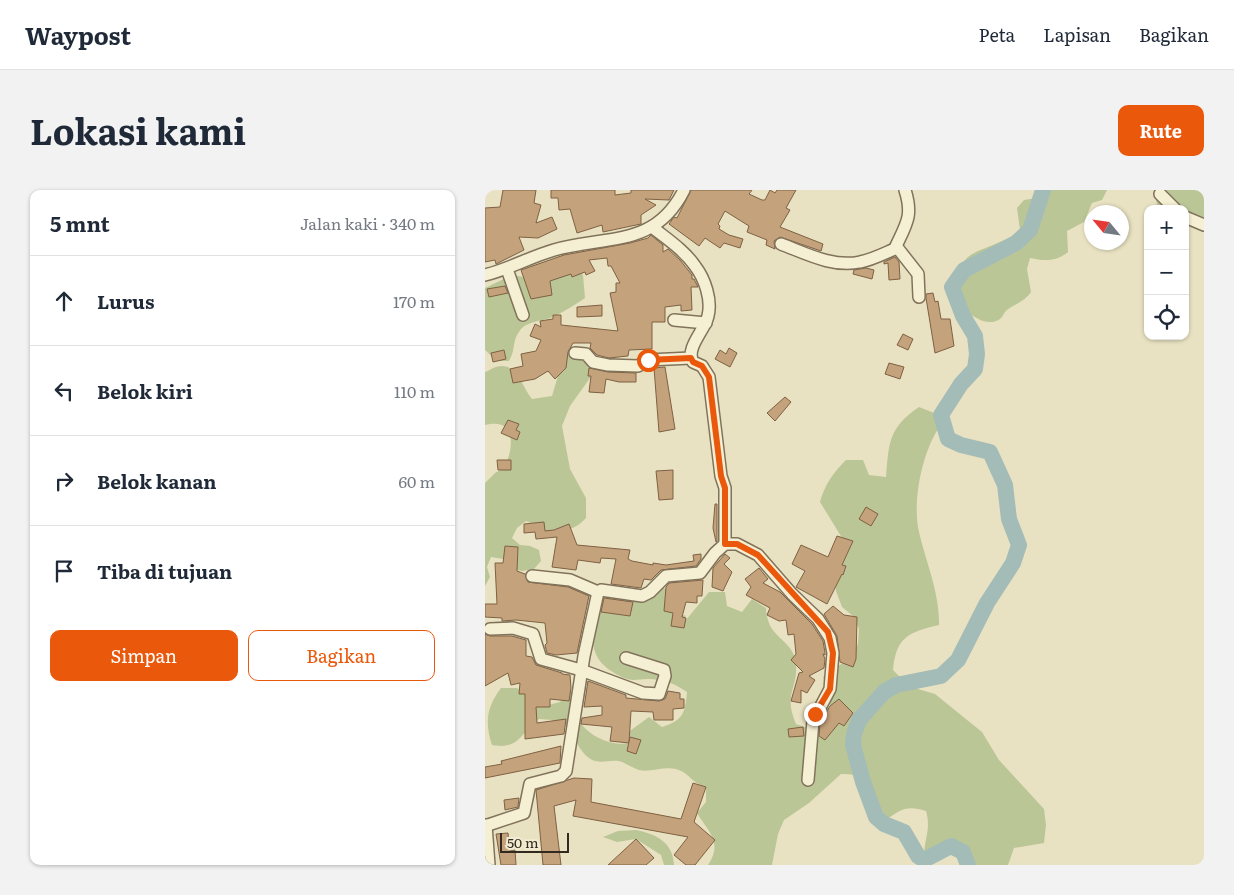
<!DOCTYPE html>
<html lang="id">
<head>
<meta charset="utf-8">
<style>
  :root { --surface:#fff; --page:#f2f2f3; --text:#1f2937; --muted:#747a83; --line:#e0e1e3; --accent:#ea580c }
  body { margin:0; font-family:Literata,serif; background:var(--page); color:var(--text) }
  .controls { position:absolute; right:15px; top:15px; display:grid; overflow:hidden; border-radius:10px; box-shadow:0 1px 4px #0004 }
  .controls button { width:45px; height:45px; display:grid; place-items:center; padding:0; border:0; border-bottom:1px solid var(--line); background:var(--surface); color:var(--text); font:25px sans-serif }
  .compass { position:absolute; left:599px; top:15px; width:45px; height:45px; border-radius:50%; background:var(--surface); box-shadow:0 1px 4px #0004; rotate:299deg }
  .scale { position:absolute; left:15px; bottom:12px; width:69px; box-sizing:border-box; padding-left:5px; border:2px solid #322a1e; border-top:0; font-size:14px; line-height:18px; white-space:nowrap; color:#322a1e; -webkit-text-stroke:4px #f1ebd1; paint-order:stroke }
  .stop { position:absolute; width:15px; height:15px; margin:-11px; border:4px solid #ea580c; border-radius:50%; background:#fff }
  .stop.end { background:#ea580c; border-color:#fff; box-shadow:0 1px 5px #0008 }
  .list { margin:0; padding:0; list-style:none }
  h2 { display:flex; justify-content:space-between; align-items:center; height:65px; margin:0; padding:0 20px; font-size:21px }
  h2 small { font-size:16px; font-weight:400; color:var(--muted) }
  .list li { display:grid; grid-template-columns:32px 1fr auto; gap:15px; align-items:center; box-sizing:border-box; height:90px; padding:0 20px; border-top:1px solid var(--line) }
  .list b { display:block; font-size:19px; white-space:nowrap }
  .list em { font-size:16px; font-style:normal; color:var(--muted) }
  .actions { display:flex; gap:10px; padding:15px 20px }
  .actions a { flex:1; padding:11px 0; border:1px solid var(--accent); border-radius:10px; text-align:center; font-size:18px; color:var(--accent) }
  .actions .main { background:var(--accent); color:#fff }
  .icon { flex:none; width:28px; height:28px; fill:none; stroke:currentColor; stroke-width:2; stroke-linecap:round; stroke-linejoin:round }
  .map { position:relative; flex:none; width:719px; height:675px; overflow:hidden; border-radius:10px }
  header { display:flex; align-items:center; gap:30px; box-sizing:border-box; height:70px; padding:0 25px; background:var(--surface); border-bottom:1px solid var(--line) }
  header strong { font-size:24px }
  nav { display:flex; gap:28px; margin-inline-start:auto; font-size:18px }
  .intro { display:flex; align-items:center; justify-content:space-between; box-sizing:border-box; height:120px; padding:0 30px }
  h1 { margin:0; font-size:35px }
  .button { padding:12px 22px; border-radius:10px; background:var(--accent); color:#fff; font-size:18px; font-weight:700 }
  main { display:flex; gap:30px; padding:0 30px }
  aside { flex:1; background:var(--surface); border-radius:10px; box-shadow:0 1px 4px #0004 }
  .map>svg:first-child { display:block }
  .green { fill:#bbc697 }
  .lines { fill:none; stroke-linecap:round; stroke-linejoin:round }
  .river { stroke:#a4bcb8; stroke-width:16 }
  .building { fill:#c4a27b; stroke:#7e6143 }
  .minor-casing { stroke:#81735b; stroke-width:14 }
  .minor { stroke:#f5efd4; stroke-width:11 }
  .route { stroke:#ea580c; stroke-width:6 }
</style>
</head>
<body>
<header>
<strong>Waypost</strong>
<nav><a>Peta</a><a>Lapisan</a><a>Bagikan</a></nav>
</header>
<div class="intro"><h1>Lokasi kami</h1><a class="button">Rute</a></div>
<main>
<aside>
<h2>5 mnt<small>Jalan kaki · 340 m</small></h2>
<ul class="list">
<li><svg class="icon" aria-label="ahead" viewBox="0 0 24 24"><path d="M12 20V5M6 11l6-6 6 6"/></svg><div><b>Lurus</b></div><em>170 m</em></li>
<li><svg class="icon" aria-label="left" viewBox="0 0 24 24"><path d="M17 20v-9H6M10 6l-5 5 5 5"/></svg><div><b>Belok kiri</b></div><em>110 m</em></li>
<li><svg class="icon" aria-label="right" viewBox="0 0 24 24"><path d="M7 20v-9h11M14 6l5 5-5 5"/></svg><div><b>Belok kanan</b></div><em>60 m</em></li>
<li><svg class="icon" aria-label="arrive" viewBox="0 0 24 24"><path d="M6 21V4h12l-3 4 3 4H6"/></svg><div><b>Tiba di tujuan</b></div></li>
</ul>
<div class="actions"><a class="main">Simpan</a><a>Bagikan</a></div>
</aside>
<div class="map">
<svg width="719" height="675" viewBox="0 0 719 675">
  <rect width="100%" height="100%" fill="#e9e2c2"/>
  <g class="green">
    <path d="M556 0H622L617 10 607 13 599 32 582 41 583 62C571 72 559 71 545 68L542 79 546 102C539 112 531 113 522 120 519 122 518 127 515 129 498 141 471 115 467 100 465 89 474 77 481 69 489 59 520 54 535 40L532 18 539 10 551 8Z"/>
    <path d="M669 0H719V37L700 35V19H673Z"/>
    <path d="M47 75 90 78 98 85 100 108C90 115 80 121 70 126 58 132 41 130 34 142 27 151 31 159 24 171H12L0 160V98L27 85 39 87 37 78 48 84Z"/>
    <path d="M86 157 95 160 108 177 105 188 85 216 77 236 85 279 101 308V328C89 341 77 342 59 344L51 335 41 331 32 338 27 348 35 355 45 356 54 360 56 371 49 379 37 381 25 378 18 369 6 367 2 377 5 387 0 396V293L10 283 19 278C29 259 32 227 0 235V182C4 181 7 178 11 177 32 171 37 197 47 209L67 206 73 186 77 163Z"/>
    <path d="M434 217 449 223 453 239C437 264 427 312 434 342 441 372 455 404 454 435 424 442 411 447 408 480L419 491 433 499 450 504 497 542 514 570 559 619 561 635 559 653 529 658 523 675H489C488 659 478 654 464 648L453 658 439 665C440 647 446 638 441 621 422 615 416 619 401 630 387 605 393 583 356 584L324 613 299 630 293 644 287 675H223C238 652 224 643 212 623L221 612V597C206 592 205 585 196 581 182 574 167 583 154 580 147 578 140 572 133 571 125 570 118 573 110 571 95 566 90 547 83 535L68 530 54 529C35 543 35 560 7 555 0 533 1 518 16 498H32L59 516 75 512 86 500C89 509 90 522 94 530 102 546 128 557 144 553L147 548 142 543 164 527 177 537C198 530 200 524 202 502 190 494 179 489 163 489 158 489 153 490 148 490 138 489 131 484 123 479 98 460 108 430 122 406L130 411 138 402 155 400 170 393 184 401 188 428 200 425 201 430 224 402H240L242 416 257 422 267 409 281 418C281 422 282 428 284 433 290 449 310 454 311 474 313 500 298 503 311 534L326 539 345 523V507L338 487 366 467 373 454 374 439 368 426 357 417 351 401 350 385 362 356 335 312C340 294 348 283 361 270H378L384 285 401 287C404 253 403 238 434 217Z"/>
    <path d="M151 640C171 644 188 652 189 675H179L176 665 151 649 132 652 118 647 133 641Z"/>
  </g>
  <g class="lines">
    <path class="river" d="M483 675 478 662 466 656 439 670 433 666 419 642 399 634 391 627 378 592 368 555 369 544 374 530 399 502 411 495 456 486 473 470 502 413 528 373 534 355 524 329 520 295 505 262 476 255 463 249 456 225 476 194 490 179 492 164 490 146 478 126 467 97 479 80 531 53 545 40 558 0"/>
  </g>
  <g class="building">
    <path d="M18 0H51L49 13 56 15 51 33 67 27 72 39 53 48 34 47 39 60 11 74 10 70 0 72V18L15 17Z"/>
    <path d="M66 0H130V5L146 3V0H189L184 10 160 9 171 15 156 25V34L118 42 117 35 92 43 85 19 74 20 73 8H66Z"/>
    <path d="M206 0H267L264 4 277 10H280L285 0 290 3 292 0H311L301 18 305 20 295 37 338 54 336 61 295 47 289 51 290 59 281 55 282 50 262 42 264 36 240 21 233 34 235 36 234 39 244 45 258 49 255 58 239 53 235 58 220 48 214 56 184 34 189 27 192 28Z"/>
    <path d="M166 45 178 55V62L183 59 195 70 207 85V89H209L213 97H206L207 120 196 121V115L180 117V132H167V159L144 160 143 166 124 168 112 165 105 158 106 153H88L83 162 81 178 70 189 63 181 50 189 28 193 25 179 38 176 36 164 51 161 56 150 45 146 50 134 56 137 55 131 68 129V125H76V135L133 141 125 103 131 102V93H135L126 76H123L122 68 104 70 110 81 101 85 100 82 87 87 86 84 65 91 67 105 46 109 36 80 79 65 145 53 163 48Z"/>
    <path d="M410 67 414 72 415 89 404 90 403 73 399 74V72Z"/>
    <path d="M381 78 389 80 387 89 368 84 369 80Z"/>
    <path d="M20 96 23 103 4 107 2 99Z"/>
    <path d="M448 103 450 112 453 111 456 129H465L469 156 450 163 441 108V104Z"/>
    <path d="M117 115V126L92 127V117Z"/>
    <path d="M418 144 428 149 423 160 412 155Z"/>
    <path d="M244 158 252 163 245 177 230 169 235 160 241 164Z"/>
    <path d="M19 160 21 169 8 172 6 163Z"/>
    <path d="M404 173 419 177 415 189 400 184Z"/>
    <path d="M180 177 190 239 174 242 169 178Z"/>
    <path d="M104 178 123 182 151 183V192H134L121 189 119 203 104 202 106 186H103Z"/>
    <path d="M300 207 306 212 290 231 282 223Z"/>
    <path d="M23 230 34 234 31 240 35 242 32 250 16 243Z"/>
    <path d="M12 270H26V280H13Z"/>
    <path d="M188 280V309L174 310 171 281Z"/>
    <path d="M230 314H232V351L231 352 228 338Z"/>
    <path d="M381 317 393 324 386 336 374 329Z"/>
    <path d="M59 332 60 341 69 340 84 334 92 355 145 360 143 369 147 371 168 375V373L181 375 209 371 208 365 216 364V369L211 376 176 380 166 390 159 389 156 398 126 394 131 369 116 368 115 373 93 370 91 380 67 377 72 347 51 349 50 342 39 343V334Z"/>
    <path d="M352 346 368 351 357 375 361 376 358 385 357 384 342 414 311 397 320 381 307 374 316 355 343 367Z"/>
    <path d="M20 356 33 357 32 381 40 384 43 392 83 397 104 406 92 463 71 465 62 463 60 455 62 453 60 433 31 430 17 431V428L0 427V414H12L10 373H18Z"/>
    <path d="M240 364 245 368 239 374 247 382 238 401 227 397 228 378Z"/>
    <path d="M274 378 283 389 278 393 295 402 327 434 338 451 340 463V465L338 464 340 469 339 478 324 486 330 490 322 503 316 500V513L306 511 314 483 318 482 306 470 311 464 309 444 303 445 301 430 294 431 282 425 285 418 261 405 266 397 260 389Z"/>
    <path d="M218 390 217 406H212V413L201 412 197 427 201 428 199 438 186 436 188 423 179 421 181 397 184 393Z"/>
    <path d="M119 408 148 412 145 426 116 422Z"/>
    <path d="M348 416 359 425 372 427 371 469 368 477 355 472 352 446 339 424Z"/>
    <path d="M0 444 5 446H27L41 450V466L47 467 51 475 77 483V484L85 485 86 498 84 511 65 509V517H51L52 533 81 529 79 544 40 549V504H34L35 493 26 495 23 483 0 496Z"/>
    <path d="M103 491 141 505V508L174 511 180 509 183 501 195 503V509H199V518L188 519V530H169L168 522 146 521 144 553 125 551 127 537 96 534 97 528 117 525V516L99 517Z"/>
    <path d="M354 509 368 523 359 536 354 533 340 550 334 546 335 533 345 516Z"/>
    <path d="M318 537 319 546 304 547 303 539Z"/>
    <path d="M145 547 156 550 151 564 142 561Z"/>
    <path d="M76 556 75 573 0 588V577L17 574 16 571Z"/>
    <path d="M89 588 107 589 106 612 196 629 208 593 221 597 209 632 230 650 210 675H201L189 665 203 647 88 626 91 610 69 616 76 675H58L51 600Z"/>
    <path d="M34 608 33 617 20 620 19 610Z"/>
    <path d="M23 643 24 654H26V661L30 660 31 675H16L11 644Z"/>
    <path d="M151 649 169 668 161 675H123Z"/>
  </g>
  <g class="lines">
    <defs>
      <g id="minor">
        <path d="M420 0C428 25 422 33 411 56L433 84 434 107"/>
        <path d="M675 4 690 19"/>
        <path d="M700 27 719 35"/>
        <path d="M167 37C182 49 199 60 210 76 220 89 227 110 223 126 220 140 200 158 208 172L217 176 224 187 236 286 240 298V354H252L273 365 307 404 333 429 345 448 348 463 345 499 328 531 323 590"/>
        <path d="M296 54C320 63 348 78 375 72 387 70 400 63 412 58"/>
        <path d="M22 79 38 125"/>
        <path d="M0 85C24 79 45 67 69 60 122 45 170 58 199 0"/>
        <path d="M189 130 221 133"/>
        <path d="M90 163 101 164 108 172 123 175 153 176 163 170 206 168"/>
        <path d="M47 386 85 390 113 402 116 400 157 406 165 402 181 386 215 383 230 363 240 354"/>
        <path d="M5 439 28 438 48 444 56 469 96 480 158 503 174 504 180 486 179 480 141 468"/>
        <path d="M1 635 4 675"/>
        <path d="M0 636 39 623 45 594 76 586 81 581 99 466 113 402"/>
      </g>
    </defs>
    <use href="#minor" class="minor-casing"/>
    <use href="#minor" class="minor"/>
  </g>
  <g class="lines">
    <path class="route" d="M163 170 206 168 208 172 217 176 224 187 236 286 240 298V354H252L273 365 343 442 348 463 345 499 330 524"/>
  </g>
</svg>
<div class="controls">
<button>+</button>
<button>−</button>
<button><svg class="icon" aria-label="locate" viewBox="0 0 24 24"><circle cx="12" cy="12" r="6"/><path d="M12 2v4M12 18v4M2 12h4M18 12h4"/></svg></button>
</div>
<svg class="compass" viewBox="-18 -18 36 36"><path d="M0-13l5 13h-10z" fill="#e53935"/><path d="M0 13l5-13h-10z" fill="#747a83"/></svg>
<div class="scale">50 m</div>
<div class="stop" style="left:163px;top:170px"></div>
<div class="stop end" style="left:330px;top:524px"></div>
</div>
</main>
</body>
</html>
